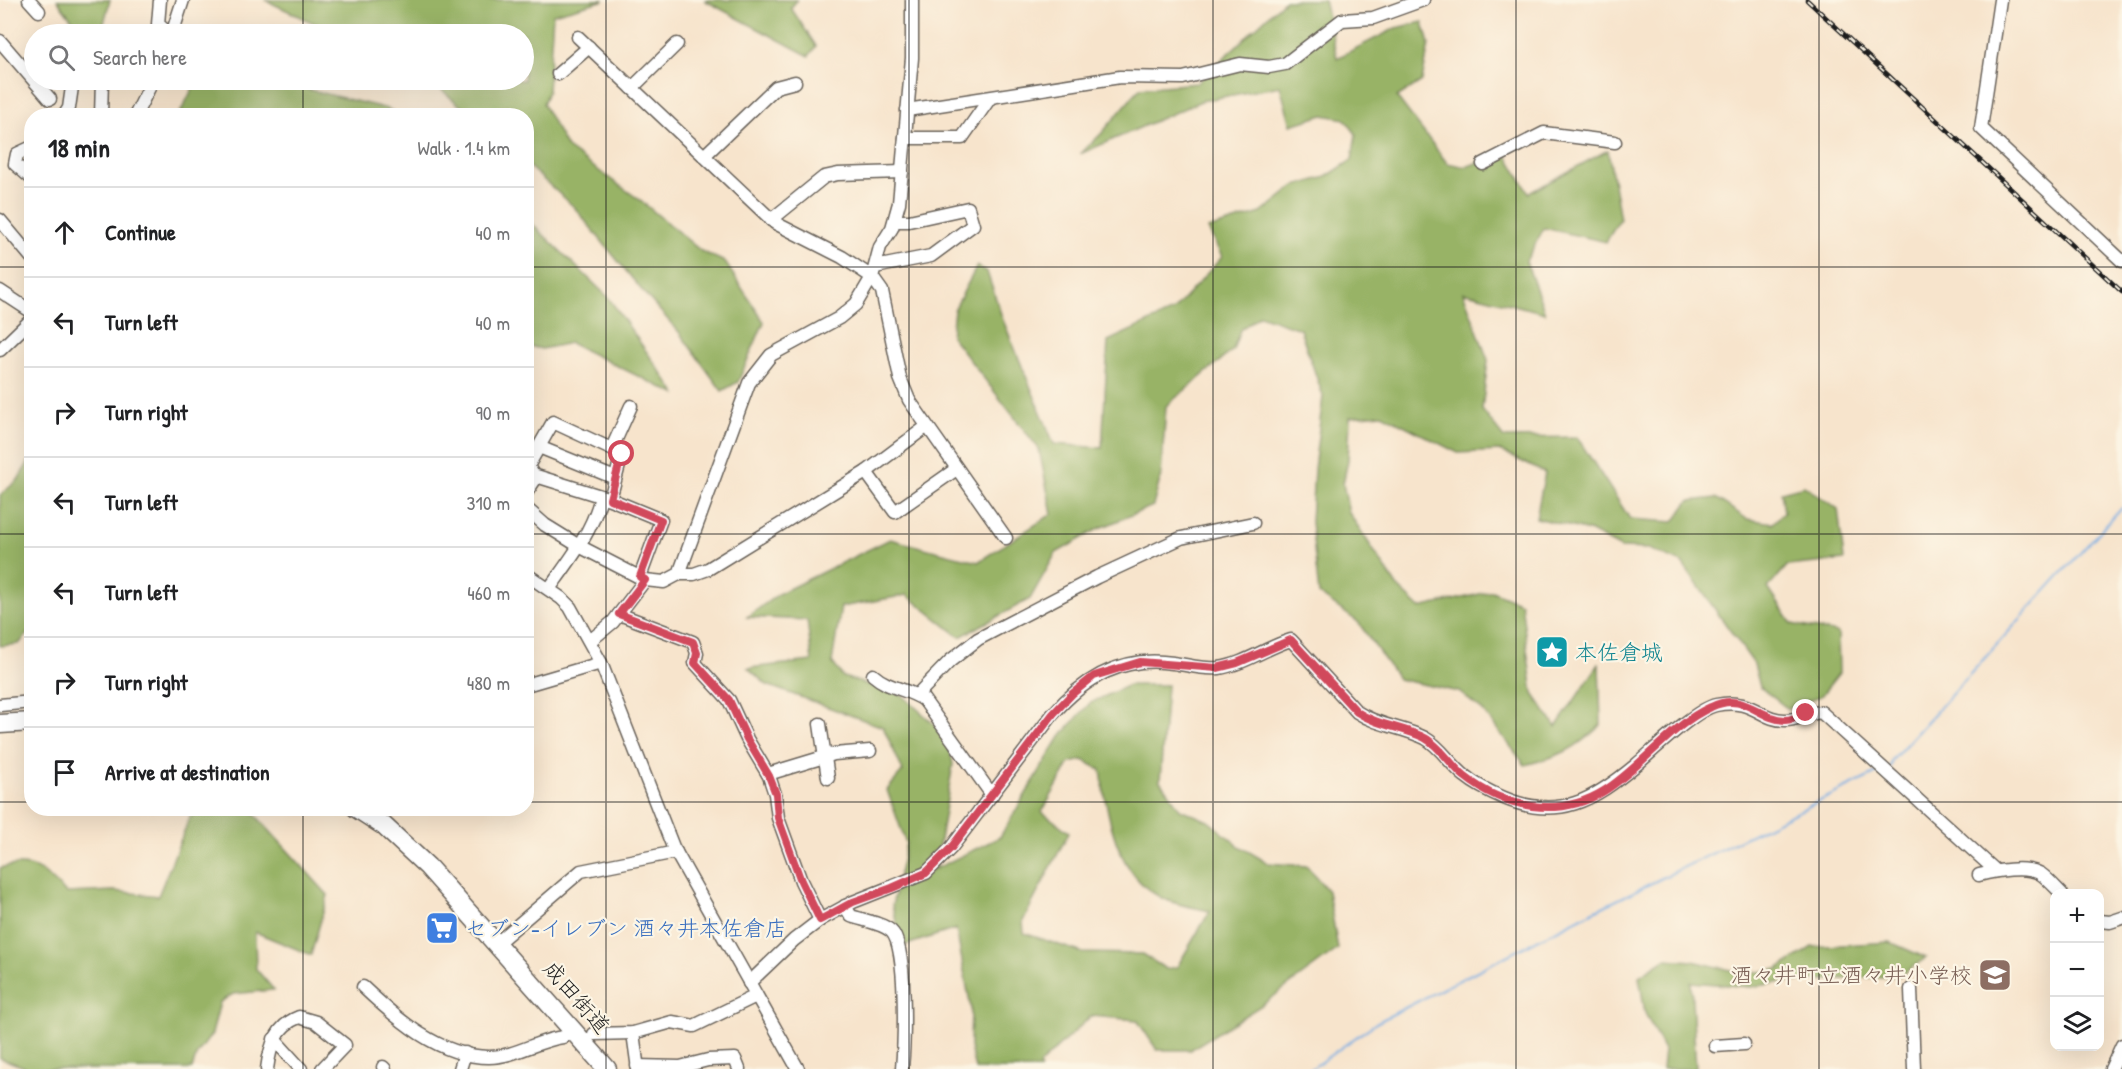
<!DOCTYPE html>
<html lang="en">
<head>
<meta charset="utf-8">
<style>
  :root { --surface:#fff; --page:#f6f6f6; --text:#202124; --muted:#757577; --line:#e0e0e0 }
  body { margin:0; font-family:"Patrick Hand","Klee One",sans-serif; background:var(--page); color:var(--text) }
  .controls { position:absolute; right:18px; bottom:18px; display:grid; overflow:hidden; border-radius:12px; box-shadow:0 6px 24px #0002 }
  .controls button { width:54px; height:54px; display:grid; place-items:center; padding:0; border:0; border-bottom:2px solid var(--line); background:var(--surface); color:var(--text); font:30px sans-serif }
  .stop { position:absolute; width:18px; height:18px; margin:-14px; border:4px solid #d1495b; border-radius:50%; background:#fff }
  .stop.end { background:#d1495b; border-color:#fff; box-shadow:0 2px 6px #0008 }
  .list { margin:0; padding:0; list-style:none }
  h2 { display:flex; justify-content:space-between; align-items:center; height:78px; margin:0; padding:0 24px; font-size:26px }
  h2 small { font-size:20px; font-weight:400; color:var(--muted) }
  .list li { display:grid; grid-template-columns:39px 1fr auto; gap:18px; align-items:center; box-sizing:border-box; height:90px; padding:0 24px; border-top:2px solid var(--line) }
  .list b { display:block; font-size:22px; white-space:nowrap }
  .list em { font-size:20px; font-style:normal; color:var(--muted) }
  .icon { flex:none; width:33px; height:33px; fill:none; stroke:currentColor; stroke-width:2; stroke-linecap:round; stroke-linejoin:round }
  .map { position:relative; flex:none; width:2122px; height:1069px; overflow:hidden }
  .search { position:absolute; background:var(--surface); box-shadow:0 6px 24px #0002; left:24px; top:24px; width:510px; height:66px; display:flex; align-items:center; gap:15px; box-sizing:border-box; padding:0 21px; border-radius:33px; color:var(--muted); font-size:22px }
  .panel { position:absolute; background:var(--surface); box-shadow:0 6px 24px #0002; left:24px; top:108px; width:510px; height:708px; border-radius:24px }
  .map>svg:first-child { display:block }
  .forest { fill:#98b366; stroke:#5a6841; stroke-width:1.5; fill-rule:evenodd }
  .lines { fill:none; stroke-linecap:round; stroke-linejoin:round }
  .stream { stroke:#75ace3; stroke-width:2 }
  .minor-casing { stroke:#69625a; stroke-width:15 }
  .highway-casing { stroke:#69625a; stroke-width:21 }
  .minor { stroke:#fff; stroke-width:12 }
  .highway { stroke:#fff; stroke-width:18 }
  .rail-casing { stroke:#1c1c1c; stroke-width:4.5 }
  .rail { stroke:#fcf5e5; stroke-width:2; stroke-dasharray:7; stroke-linecap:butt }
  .route { stroke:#d1495b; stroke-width:8 }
  .grid { fill:none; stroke:#1c1c1c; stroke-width:1.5; stroke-opacity:0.55 }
  .labels { text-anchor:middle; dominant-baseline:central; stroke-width:4.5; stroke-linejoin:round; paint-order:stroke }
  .culture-label { font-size:22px; fill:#0d838f; stroke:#fcf5e5; text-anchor:start }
  .shop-label { font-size:22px; fill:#366cbe; stroke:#fcf5e5; text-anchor:start }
  .education-label { font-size:22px; fill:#785e54; stroke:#fcf5e5; text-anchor:end }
  .street-label { font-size:22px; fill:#1c1c1c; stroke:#fcf5e5 }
</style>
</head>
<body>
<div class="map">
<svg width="2122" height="1069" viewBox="0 0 2122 1069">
  <rect width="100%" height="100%" fill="#fcf5e5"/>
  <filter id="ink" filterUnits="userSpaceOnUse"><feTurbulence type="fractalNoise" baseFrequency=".0167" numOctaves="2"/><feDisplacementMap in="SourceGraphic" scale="12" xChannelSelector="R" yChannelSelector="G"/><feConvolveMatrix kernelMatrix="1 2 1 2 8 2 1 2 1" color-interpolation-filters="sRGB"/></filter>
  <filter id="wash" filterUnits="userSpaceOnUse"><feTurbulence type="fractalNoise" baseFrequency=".008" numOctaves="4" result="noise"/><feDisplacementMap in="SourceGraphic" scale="24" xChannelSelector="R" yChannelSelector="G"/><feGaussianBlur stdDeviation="1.35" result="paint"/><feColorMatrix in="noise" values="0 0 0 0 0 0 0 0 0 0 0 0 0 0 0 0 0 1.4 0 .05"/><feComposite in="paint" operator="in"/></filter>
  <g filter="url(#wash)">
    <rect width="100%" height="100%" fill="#f7e4cc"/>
    <g class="forest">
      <path d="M57 0H110L102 31 74 22Z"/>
      <path d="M265 0H605L553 14 548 91 543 104 567 148 640 200 701 251 725 262 764 322 738 382 722 391 679 332 644 293 574 207 527 165 526 116 471 115 430 80H524V34H337Z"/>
      <path d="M704 0H797L791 8 816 46 809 56Z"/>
      <path d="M1285 0H1324L1337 58 1396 28 1423 22 1429 44 1422 81 1397 97 1447 163 1466 167 1505 152 1529 193 1608 150 1620 219 1606 242 1544 228 1526 261 1545 313 1463 292 1488 360 1482 410 1504 438 1577 437 1630 519 1674 522 1689 501 1716 498 1747 519 1773 523 1784 512 1781 492 1804 486 1838 509 1844 560 1787 566 1768 588 1792 624 1838 633 1839 673 1821 696 1788 709 1760 687 1754 664 1682 563 1649 549 1621 548 1589 531 1536 518 1545 473 1500 451 1458 453 1382 414 1350 417 1348 460 1343 484 1349 513 1397 586 1420 608 1492 591 1521 603 1533 694 1556 727 1599 664 1601 725C1575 750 1560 756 1525 765L1483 711 1459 692 1398 679 1358 622 1319 594 1311 522 1314 469 1323 396 1300 329 1260 315 1240 330 1233 350 1166 406 1161 476 1153 506 1098 529 1056 553 1030 599 960 637 907 595 841 607 832 662 843 677 902 695 947 736 953 764 935 869 1000 837 1060 737 1090 703 1129 685H1167L1160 781 1180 809 1208 821 1239 846 1268 863 1307 866 1328 891 1338 949 1262 1005 1190 1050H1157L1137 1020 1091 1016 1039 1065 1041 1069H975L970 1047 971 1008 956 929 903 946 892 906 906 843 887 790 903 771 883 727 767 685 748 668 812 661 807 620 747 617 780 593 890 539 978 562 1052 514 1039 449 951 336 954 310 977 266 987 272 1003 320 1054 444 1102 448 1108 341 1173 311 1222 257 1208 229 1261 213 1295 186 1326 177 1352 160 1356 134 1345 119 1323 115 1291 125 1280 86 1201 101 1080 154 1101 134 1140 88 1197 83ZM1083 760 1101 770C1107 815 1116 874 1160 897 1174 905 1194 907 1210 911L1177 967 1166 969 1142 954 1083 953 1024 933 1023 921 1069 832 1042 812 1070 763Z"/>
      <path d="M197 80H270L388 109 400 115H179Z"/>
      <path d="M526 218 608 297 677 395 570 343 542 349 527 346Z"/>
      <path d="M31 458V630L19 644 0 646V495L18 480Z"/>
      <path d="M204 809H250L328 895 311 955 255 932 256 969 274 990 233 994 220 1002 212 1034 197 1054 192 1069H29L0 1058V868C34 859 43 871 66 893L114 891 158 896 190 817Z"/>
      <path d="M1890 942 1926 958 1899 976 1782 982 1751 987 1691 982 1696 1069H1662L1664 1050 1645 1013 1639 976 1665 959 1693 961 1747 974 1778 969 1812 947Z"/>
    </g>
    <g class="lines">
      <g class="stream">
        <path d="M1890 767 1892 760 2122 507"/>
        <path d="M1311 1069 1376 1023 1399 1011 1582 917 1879 772"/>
      </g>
    </g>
  </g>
  <g filter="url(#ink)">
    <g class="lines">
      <defs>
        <g id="minor">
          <path d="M29 0 39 11"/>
          <path d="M160 0 158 24 169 34"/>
          <path d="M2000 0 1981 128 2122 261"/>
          <path d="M172 34 183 0"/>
          <path d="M578 37 775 223 842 257 872 277 882 291 900 378 909 400 1006 538"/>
          <path d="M0 41 50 99"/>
          <path d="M558 74 589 47"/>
          <path d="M632 88 677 44"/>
          <path d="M907 110 1120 77 1183 78 1240 64 1269 67 1285 64 1342 20 1373 18 1423 0"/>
          <path d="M64 116 69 108 73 80"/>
          <path d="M101 116 102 80"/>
          <path d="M135 116 153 80"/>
          <path d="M905 138H962L990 98"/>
          <path d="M32 147 17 154 15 164 32 179"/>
          <path d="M704 156 776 87 795 82"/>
          <path d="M1483 164 1544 133 1615 142"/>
          <path d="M0 220 32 258"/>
          <path d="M771 220 824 177 838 174 902 172"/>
          <path d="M875 267 931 256 973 225 968 208 909 221H895"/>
          <path d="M0 291 32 312"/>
          <path d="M0 350 32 319"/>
          <path d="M539 447 615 478"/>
          <path d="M612 448 631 406"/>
          <path d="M866 472 895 512 955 470"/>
          <path d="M526 493 536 478"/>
          <path d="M610 499 622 454 553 422 528 466 533 475 610 499 661 520 640 577"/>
          <path d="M526 508 545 525 579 546 645 580 664 582 679 574 749 383 771 355 839 318 856 304 872 277 880 247 892 228 899 203 912 58V0"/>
          <path d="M526 574 561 598 570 607 601 663 673 847 798 1069"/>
          <path d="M679 574H694L708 569 866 472 926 427"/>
          <path d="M549 589C570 560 592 532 601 497"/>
          <path d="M619 614 693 642 697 653 695 663 729 700 747 739 769 776 775 794 778 818 801 881 820 920"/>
          <path d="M590 641 613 622 645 580"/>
          <path d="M873 675C890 690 907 688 924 700L992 795"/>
          <path d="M526 685 601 663"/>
          <path d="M917 695 950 661 978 639 1097 577 1181 538 1253 523"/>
          <path d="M0 705 32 702"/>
          <path d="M820 724 828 778"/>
          <path d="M768 774 834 754 870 751"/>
          <path d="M1979 875C1995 871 2026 865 2041 874 2048 879 2055 887 2062 894"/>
          <path d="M845 906 851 916C862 920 882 923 891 931 908 945 904 1045 902 1069"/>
          <path d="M2100 921 2110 922 2122 918"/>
          <path d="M497 943 581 871 676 852"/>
          <path d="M749 983 794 940 820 920 853 902 926 873 951 848 1053 714C1085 677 1123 655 1173 663 1189 665 1202 670 1219 668 1245 664 1267 647 1291 640L1357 712C1378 726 1403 727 1425 738 1440 746 1451 765 1465 776 1477 786 1490 792 1504 798 1559 821 1594 800 1636 765 1654 750 1696 709 1716 705 1753 697 1761 721 1786 720 1797 720 1809 713 1821 712L1996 871"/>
          <path d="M363 987C396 1018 439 1057 489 1057 515 1057 538 1040 563 1037"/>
          <path d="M1911 989 1914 1069"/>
          <path d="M633 1033 638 1069"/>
          <path d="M594 1034 633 1033 672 1022 694 1026 756 996"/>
          <path d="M274 1039 301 1069"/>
          <path d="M1715 1046 1744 1044"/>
          <path d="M637 1066 680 1067 708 1060 735 1059 739 1069"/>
          <path d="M383 1067 385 1069"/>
          <path d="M267 1069C270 1046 276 1026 299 1017L316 1022 345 1045 322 1069"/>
          <path d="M460 1069 465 1053"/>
          <path d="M2111 1069 2122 1045"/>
        </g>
        <g id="highway">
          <path d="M0 724 32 722"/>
          <path d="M356 808 384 826 428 867 607 1069"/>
        </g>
      </defs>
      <use href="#minor" class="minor-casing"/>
      <use href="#highway" class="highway-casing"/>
      <use href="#minor" class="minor"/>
      <use href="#highway" class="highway"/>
      <defs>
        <path id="rail" d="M1807 0 2122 292"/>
      </defs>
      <use href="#rail" class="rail-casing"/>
      <use href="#rail" class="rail"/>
    </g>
  </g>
  <g class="lines" filter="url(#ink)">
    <path class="route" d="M622 454 610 499 661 520 640 577 645 580 619 614 693 642 697 653 695 663 729 700 747 739 769 776 776 794 778 818 801 881 820 920 853 902 892 888 926 873 951 848 1053 714 1072 694 1094 676 1140 662 1217 668 1237 663 1291 640 1357 712C1378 726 1403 727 1425 738 1440 746 1451 765 1464 776 1504 808 1559 819 1604 791 1641 768 1672 724 1711 707 1745 691 1758 719 1785 720 1792 720 1800 716 1806 713"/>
  </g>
  <path class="grid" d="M303 0V34M606 0V1069M909 0V1069M1213 0V1069M1516 0V1069M1819 0V1069M303 80V116M0 267H32M526 267H2122M0 534H32M526 534H2122M0 802H32M526 802H2122M303 808V1069"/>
  <defs>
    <symbol id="sight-square" viewBox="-11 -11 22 22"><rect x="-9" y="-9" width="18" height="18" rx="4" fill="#0f9aa8" stroke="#fcf5e5"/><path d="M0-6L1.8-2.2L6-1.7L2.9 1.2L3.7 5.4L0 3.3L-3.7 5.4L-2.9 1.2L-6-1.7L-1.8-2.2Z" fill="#fff"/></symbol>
    <symbol id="supermarket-square" viewBox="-11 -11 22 22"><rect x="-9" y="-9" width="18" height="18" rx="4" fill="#3f7fe0" stroke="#fcf5e5"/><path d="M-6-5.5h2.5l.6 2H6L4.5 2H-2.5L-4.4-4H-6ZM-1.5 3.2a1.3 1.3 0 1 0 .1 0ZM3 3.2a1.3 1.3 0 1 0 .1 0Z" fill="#fff"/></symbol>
    <symbol id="school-square" viewBox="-11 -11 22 22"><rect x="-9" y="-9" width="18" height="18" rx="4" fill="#8d6e63" stroke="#fcf5e5"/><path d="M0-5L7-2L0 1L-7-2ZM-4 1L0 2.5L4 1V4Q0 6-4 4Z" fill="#fff"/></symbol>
  </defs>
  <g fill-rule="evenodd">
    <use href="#sight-square" x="1533" y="633" width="38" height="38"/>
    <use href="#supermarket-square" x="423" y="909" width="38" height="38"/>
    <use href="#school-square" x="1976" y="956" width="38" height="38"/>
  </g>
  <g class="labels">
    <g class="culture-label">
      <text x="1575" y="652">本佐倉城</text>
    </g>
    <g class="shop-label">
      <text x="465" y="928">セブン-イレブン 酒々井本佐倉店</text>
    </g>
    <g class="education-label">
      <text x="1972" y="975">酒々井町立酒々井小学校</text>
    </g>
    <g class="street-label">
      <text transform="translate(577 997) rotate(49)">成田街道</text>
    </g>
  </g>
</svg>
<div class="controls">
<button>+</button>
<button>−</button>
<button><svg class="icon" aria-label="layers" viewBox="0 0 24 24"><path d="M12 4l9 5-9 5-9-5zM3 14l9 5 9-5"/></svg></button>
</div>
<div class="stop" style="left:622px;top:454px"></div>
<div class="stop end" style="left:1806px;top:713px"></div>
<div class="search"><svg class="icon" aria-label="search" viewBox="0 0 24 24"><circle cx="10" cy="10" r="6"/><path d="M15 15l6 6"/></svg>Search here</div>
<section class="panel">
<h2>18 min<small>Walk · 1.4 km</small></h2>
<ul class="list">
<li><svg class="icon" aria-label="ahead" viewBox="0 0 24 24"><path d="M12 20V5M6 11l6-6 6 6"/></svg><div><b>Continue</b></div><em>40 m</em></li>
<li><svg class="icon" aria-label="left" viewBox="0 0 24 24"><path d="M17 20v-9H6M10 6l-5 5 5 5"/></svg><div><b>Turn left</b></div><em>40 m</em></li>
<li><svg class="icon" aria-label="right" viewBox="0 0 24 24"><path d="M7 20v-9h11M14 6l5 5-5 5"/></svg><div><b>Turn right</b></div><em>90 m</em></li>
<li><svg class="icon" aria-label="left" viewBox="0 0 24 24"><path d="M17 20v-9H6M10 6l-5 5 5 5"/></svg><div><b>Turn left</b></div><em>310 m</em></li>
<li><svg class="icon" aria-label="left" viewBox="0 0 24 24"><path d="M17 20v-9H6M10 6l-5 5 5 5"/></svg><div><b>Turn left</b></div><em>460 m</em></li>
<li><svg class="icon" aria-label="right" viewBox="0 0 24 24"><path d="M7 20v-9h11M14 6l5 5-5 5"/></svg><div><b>Turn right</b></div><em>480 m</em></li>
<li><svg class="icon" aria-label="arrive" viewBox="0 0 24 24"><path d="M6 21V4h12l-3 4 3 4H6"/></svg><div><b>Arrive at destination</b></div></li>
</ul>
</section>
</div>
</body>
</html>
